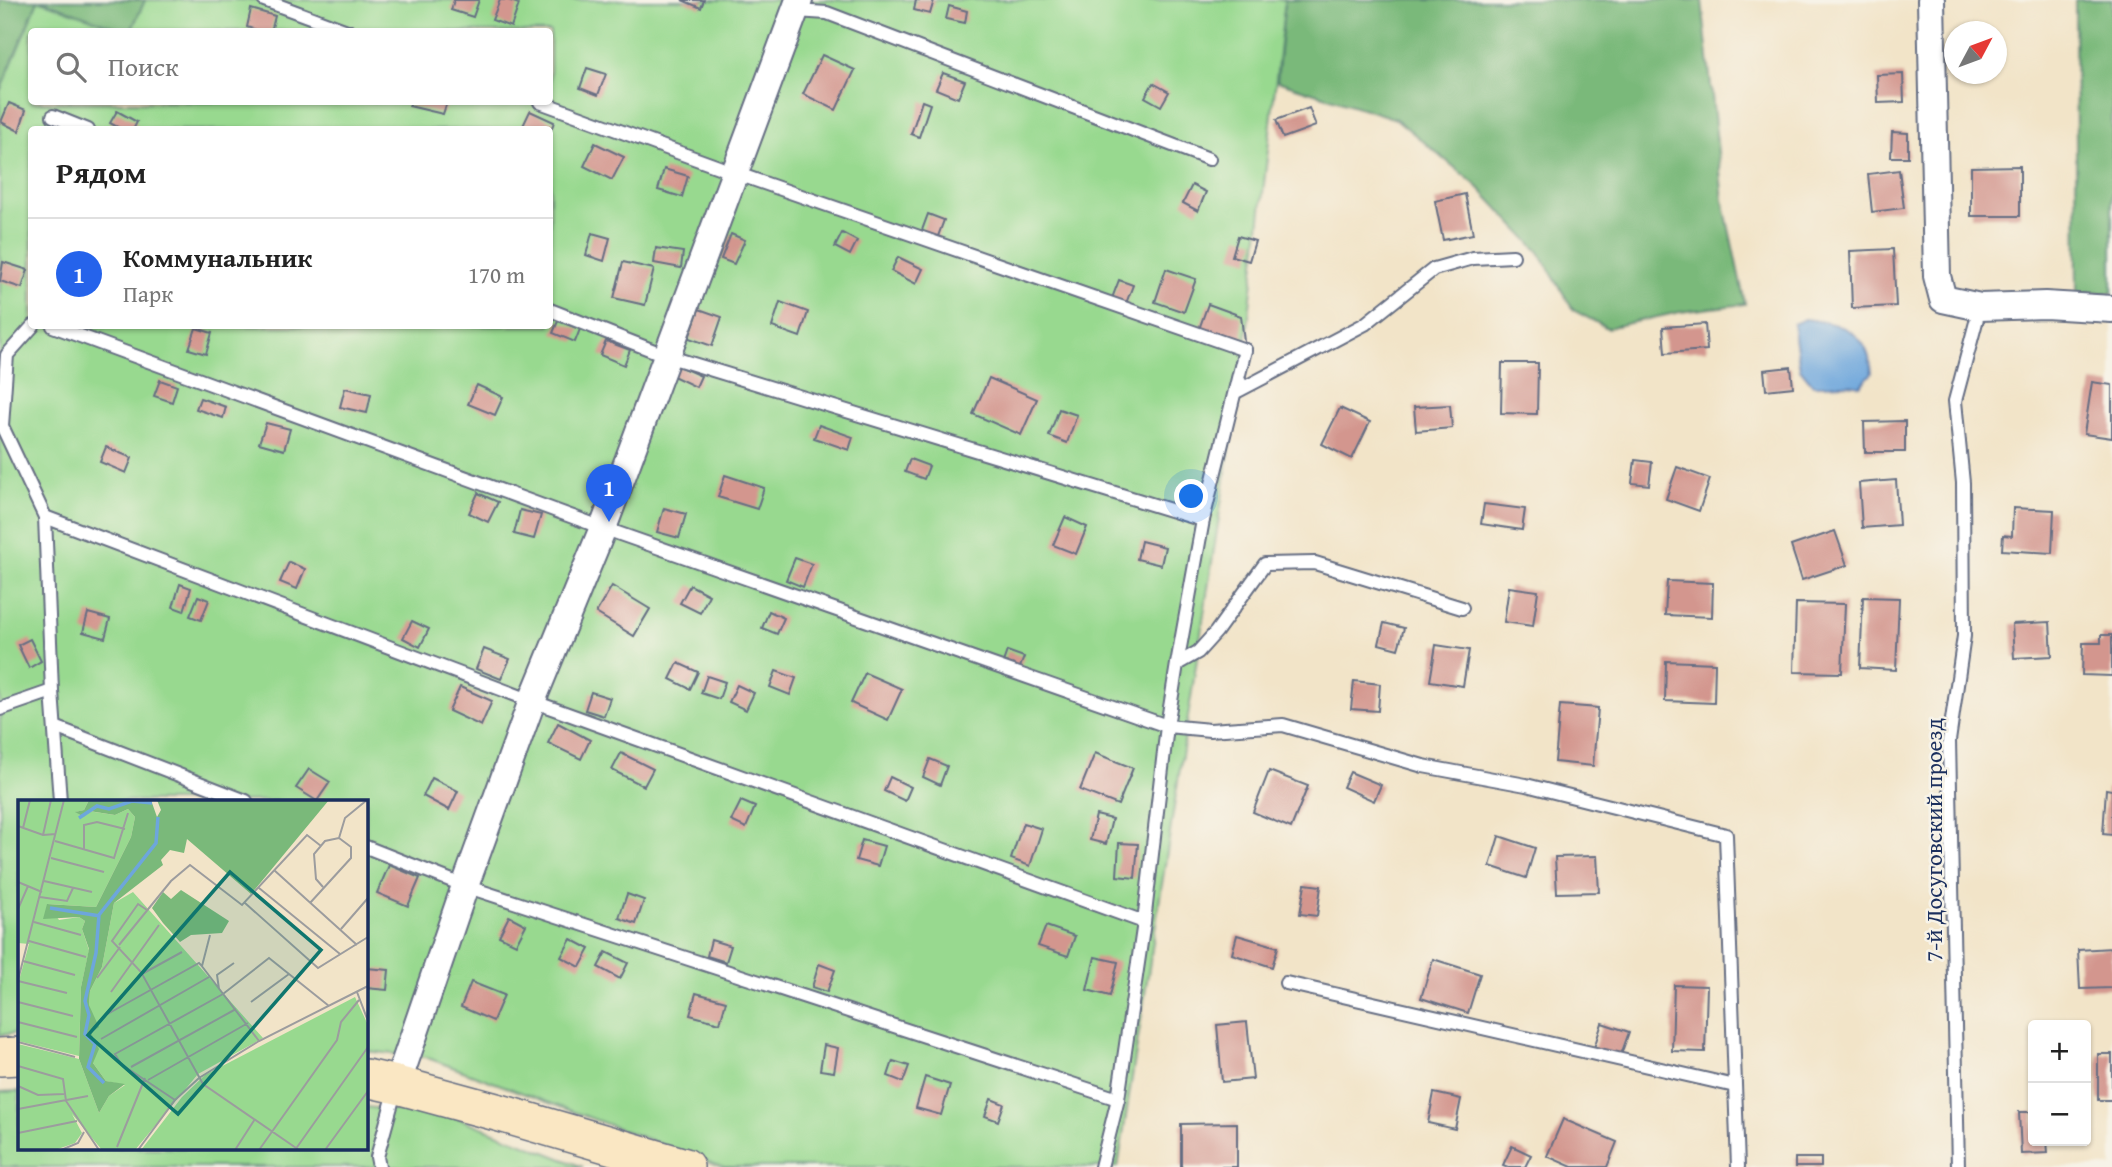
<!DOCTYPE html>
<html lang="ru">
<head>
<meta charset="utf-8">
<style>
  :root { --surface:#fff; --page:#f6f6f6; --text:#222; --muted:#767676; --line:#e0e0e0; --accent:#2563eb }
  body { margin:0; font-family:"Gentium Book Plus",serif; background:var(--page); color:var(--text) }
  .controls { position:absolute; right:21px; bottom:21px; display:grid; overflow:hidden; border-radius:7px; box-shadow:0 2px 5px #0004 }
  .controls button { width:63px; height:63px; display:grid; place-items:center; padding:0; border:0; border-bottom:2px solid var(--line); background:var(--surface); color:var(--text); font:35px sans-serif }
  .compass { position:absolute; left:1944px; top:21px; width:63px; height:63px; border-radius:50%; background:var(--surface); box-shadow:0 2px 5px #0004; rotate:49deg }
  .you { position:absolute; left:1192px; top:497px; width:24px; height:24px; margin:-18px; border:5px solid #fff; border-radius:50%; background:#1a73e8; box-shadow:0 0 0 10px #1a73e833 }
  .badge { display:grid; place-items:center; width:46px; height:46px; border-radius:50%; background:var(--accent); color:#fff; font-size:23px; font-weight:700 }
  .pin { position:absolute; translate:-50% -58px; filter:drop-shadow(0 2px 4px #0008) }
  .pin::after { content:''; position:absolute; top:37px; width:24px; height:21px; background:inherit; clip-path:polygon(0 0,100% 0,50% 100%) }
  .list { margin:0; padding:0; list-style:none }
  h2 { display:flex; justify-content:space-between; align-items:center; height:91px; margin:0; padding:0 28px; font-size:30px }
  h2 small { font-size:23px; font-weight:400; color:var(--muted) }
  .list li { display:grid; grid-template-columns:46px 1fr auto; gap:21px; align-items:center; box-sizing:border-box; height:112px; padding:0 28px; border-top:2px solid var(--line) }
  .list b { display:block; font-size:26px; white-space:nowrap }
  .list p { margin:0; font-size:23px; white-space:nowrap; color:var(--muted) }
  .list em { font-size:23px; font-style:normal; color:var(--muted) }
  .icon { flex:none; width:38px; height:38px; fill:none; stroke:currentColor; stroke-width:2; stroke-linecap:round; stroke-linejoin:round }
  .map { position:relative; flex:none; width:2112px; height:1167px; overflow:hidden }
  .search { position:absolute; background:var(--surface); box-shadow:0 2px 5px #0004; left:28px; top:28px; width:525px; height:77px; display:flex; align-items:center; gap:18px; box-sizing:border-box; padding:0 24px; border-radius:7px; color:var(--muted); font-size:26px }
  .panel { position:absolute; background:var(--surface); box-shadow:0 2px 5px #0004; left:28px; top:126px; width:525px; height:203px; border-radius:7px }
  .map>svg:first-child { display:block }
  .green { fill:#98d98f; stroke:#5a8476; stroke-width:2; fill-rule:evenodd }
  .forest { fill:#7ab97a; stroke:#4a746c; stroke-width:2 }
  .water { fill:#6da6dc; stroke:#446a9d; stroke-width:2 }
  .building { fill:#d3968e }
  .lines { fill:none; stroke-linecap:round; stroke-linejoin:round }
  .lane-casing { stroke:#666e83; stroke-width:16 }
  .street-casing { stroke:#666e83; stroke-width:30 }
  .secondary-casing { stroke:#666e83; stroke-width:40 }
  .lane { stroke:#fff; stroke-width:12 }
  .street { stroke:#fff; stroke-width:26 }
  .secondary { stroke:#fae7c3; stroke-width:37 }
  .labels { text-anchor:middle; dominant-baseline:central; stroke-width:5; stroke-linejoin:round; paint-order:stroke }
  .street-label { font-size:23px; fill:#1b2f5e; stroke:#f7f3e8 }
  .inset-river { fill:none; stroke:#6da6dc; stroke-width:3.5 }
  .inset-road { fill:none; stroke:#9c9c9e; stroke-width:2 }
  .view { fill:#0f766e; fill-opacity:0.15; stroke:#0f766e; stroke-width:3.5 }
  .inset-edge { fill:none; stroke:#1b2f5e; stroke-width:3.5 }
</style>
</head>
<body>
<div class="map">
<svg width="2112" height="1167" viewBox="0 0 2112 1167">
  <rect width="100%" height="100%" fill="#f7f3e8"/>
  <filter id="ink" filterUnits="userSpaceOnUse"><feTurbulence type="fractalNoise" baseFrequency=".0143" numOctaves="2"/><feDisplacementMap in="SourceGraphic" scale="14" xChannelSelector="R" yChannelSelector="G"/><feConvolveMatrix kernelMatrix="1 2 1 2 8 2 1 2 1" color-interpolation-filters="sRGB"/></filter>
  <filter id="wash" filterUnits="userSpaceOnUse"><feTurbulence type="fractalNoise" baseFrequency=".00686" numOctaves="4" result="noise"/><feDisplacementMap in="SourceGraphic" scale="28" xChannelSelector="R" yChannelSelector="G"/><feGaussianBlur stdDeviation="1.57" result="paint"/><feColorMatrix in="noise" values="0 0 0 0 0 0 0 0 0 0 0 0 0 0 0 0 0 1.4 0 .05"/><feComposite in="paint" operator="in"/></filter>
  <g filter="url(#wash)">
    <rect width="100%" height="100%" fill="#f2e4c8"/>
    <g class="green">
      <path d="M38 0 128 31 32 32V102H550V32L131 31 145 0H1285L1245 350 1118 1167H723L425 1057 366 1051V801H19V1033L0 1035V91ZM32 130H550V326H32Z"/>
      <path d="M19 1091V1148H366V1107L456 1117 583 1167H0V1092Z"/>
    </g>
    <g class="forest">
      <path d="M0 0H38L0 91Z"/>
      <path d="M40 0H145L131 31 128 32Z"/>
      <path d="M1285 0H1702L1723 200 1745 304 1680 312 1607 328 1573 310 1539 252 1477 186 1396 119 1277 81Z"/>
      <path d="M2075 0H2112V293H2077Z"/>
    </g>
    <path class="water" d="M1805 319C1842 324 1868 330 1872 373L1860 386C1844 381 1829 386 1813 385L1800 369 1793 324Z"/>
    <g id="blocks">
      <g class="building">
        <path d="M454 0H479L473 17 451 10Z"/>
        <path d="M500 0H508L519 4 511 27 492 20Z"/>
        <path d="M682 0H704L701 8Z"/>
        <path d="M916 0H934L930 14 914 10Z"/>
        <path d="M949 6 967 11 965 23 946 19Z"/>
        <path d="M251 9 275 16 271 32H262L247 27Z"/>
        <path d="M822 55 855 70 836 110 803 94Z"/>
        <path d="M587 68 606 74 598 95 580 88Z"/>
        <path d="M943 73 965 81 958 98 936 89Z"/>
        <path d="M1903 74 1904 102 1878 103 1877 75Z"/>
        <path d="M1153 83 1169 92 1161 106 1145 97Z"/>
        <path d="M922 101 930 104 919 137 911 134Z"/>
        <path d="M411 102H447L443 114 409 106Z"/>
        <path d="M9 103 26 110 19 131 1 122Z"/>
        <path d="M1309 108 1316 126 1283 138 1276 120Z"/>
        <path d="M117 111 137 122 133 130H123L110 123Z"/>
        <path d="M530 111 554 122 551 130H521Z"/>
        <path d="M1892 132 1908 133V157H1891Z"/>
        <path d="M595 143 624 157 612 180 584 166Z"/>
        <path d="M2020 166V216H1971V167Z"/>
        <path d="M664 169 688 176 682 197 658 190Z"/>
        <path d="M1899 170 1904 208 1872 212 1868 174Z"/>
        <path d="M1192 185 1206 192 1198 211 1183 203Z"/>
        <path d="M1465 194 1473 234 1443 240 1435 201Z"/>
        <path d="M928 214 944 220 937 239 921 233Z"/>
        <path d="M592 233 610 238 604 261 586 255Z"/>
        <path d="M842 233 857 241 850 255 835 247Z"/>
        <path d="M731 234 745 240 734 264 721 259Z"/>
        <path d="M1238 236 1255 241 1249 261 1232 256Z"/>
        <path d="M656 248 683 252 681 268 654 263Z"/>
        <path d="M1893 249 1896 306 1852 308 1850 251Z"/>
        <path d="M898 257 923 269 916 284 891 271Z"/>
        <path d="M3 262 28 270 22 288 0 281Z"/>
        <path d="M623 262 654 269 645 305 614 298Z"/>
        <path d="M1166 269 1196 279 1184 312 1155 302Z"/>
        <path d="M1119 280 1133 285 1125 306 1111 301Z"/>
        <path d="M780 302 808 312 800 337 772 327Z"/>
        <path d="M1208 304 1241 316 1245 350 1198 332Z"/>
        <path d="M699 309 722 317 712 346 689 338Z"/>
        <path d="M558 321 580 329 575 342 553 333Z"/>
        <path d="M1705 324 1707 350 1665 353 1663 327Z"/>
        <path d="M196 328 212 333 206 354 189 349Z"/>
        <path d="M606 341 630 350 624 365 600 355Z"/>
        <path d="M1502 363H1538L1537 414 1501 413Z"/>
        <path d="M676 365 701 376 696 387 671 375Z"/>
        <path d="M1791 367 1793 387 1766 390 1764 370Z"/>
        <path d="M989 378 1037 399 1021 435 973 414Z"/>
        <path d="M160 380 177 386 172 402 154 396Z"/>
        <path d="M2092 382 2112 385V438L2084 434Z"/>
        <path d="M477 385 503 397 495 415 468 404Z"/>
        <path d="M345 388 371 394 367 413 340 407Z"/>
        <path d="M200 398 226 407 223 418 196 409Z"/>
        <path d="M1450 405 1452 428 1416 431 1414 407Z"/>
        <path d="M1340 408 1370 422 1352 459 1322 444Z"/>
        <path d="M1059 409 1077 415 1067 443 1049 436Z"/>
        <path d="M1905 421V452H1865L1864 422Z"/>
        <path d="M266 423 290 429 284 450 259 443Z"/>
        <path d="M819 425 853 437 849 450 814 438Z"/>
        <path d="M106 447 132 458 126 473 100 462Z"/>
        <path d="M910 459 929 466 924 479 905 472Z"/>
        <path d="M1635 460 1652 462 1649 485 1632 483Z"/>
        <path d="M1677 467 1710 479 1699 511 1666 499Z"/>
        <path d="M725 475 764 488 757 509 718 497Z"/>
        <path d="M1896 480 1899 525 1862 528 1859 483Z"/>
        <path d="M478 493 498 502 488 522 469 513Z"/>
        <path d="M1484 504 1525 509 1522 530 1481 524Z"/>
        <path d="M664 508 686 514 679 538 657 532Z"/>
        <path d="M2013 508 2054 510 2052 553 2002 550 2003 535 2012 536Z"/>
        <path d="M520 510 541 515 534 539 514 534Z"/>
        <path d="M1065 517 1087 527 1076 554 1053 545Z"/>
        <path d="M1835 531 1847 565 1802 580 1791 546Z"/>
        <path d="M1141 541 1165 547 1161 565 1137 559Z"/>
        <path d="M795 558 812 564 803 587 786 580Z"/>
        <path d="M289 562 305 569 297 589 280 582Z"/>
        <path d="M1667 581 1713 583 1712 617 1665 615Z"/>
        <path d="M180 584 191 588 184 611 173 607Z"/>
        <path d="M690 585 709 595 700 613 680 603Z"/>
        <path d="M612 586 650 609 634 636 596 613Z"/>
        <path d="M1509 587 1538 591 1533 626 1504 622Z"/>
        <path d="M198 596 209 600 201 620 190 616Z"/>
        <path d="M1863 597 1899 598 1896 670 1860 668Z"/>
        <path d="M1796 603 1845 604 1842 673 1794 672Z"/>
        <path d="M769 611 784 618 777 634 762 628Z"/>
        <path d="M88 613 110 619 105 638 83 632Z"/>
        <path d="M412 621 429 629 420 647 403 638Z"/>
        <path d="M2050 622 2052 656 2014 658 2012 624Z"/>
        <path d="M1384 623 1404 628 1398 649 1379 644Z"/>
        <path d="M2101 635H2112V676L2082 675 2083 643H2101Z"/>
        <path d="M30 639 41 661 29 668 18 645Z"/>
        <path d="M1436 645 1469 650 1463 686 1430 681Z"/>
        <path d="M484 649 510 659 501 679 476 669Z"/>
        <path d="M1007 651 1024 657 1017 675 1001 668Z"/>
        <path d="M1666 661 1715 663 1714 703 1665 701Z"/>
        <path d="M678 663 698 672 690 689 670 679Z"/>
        <path d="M776 671 796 678 790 695 770 687Z"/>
        <path d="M865 673 902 689 888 720 851 703Z"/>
        <path d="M707 676 725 682 719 699 701 693Z"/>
        <path d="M1354 681 1380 684 1378 711 1351 709Z"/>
        <path d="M737 685 754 693 746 710 729 702Z"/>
        <path d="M460 687 492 701 481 726 449 711Z"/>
        <path d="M591 692 610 698 604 716 585 710Z"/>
        <path d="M1560 705 1598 708 1593 766 1555 762Z"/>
        <path d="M558 723 590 740 581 759 548 743Z"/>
        <path d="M621 753 653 769 644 786 612 770Z"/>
        <path d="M1095 753 1133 768 1118 805 1080 790Z"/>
        <path d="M930 759 947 766 940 785 923 777Z"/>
        <path d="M309 769 330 782 317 801 296 788Z"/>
        <path d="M1269 771 1308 786 1291 828 1253 812Z"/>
        <path d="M1350 772 1381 785 1374 801 1343 787Z"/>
        <path d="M890 777 911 787 905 801 884 791Z"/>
        <path d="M432 778 458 791 449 810 423 796Z"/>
        <path d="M2106 789 2112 790V835L2103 834Z"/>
        <path d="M741 801 755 807 746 828 731 821Z"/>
        <path d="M1096 815 1112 819 1106 844 1090 840Z"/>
        <path d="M1023 823 1042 829 1030 866 1011 859Z"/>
        <path d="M1499 836 1535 848 1526 878 1490 866Z"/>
        <path d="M862 840 884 846 878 866 856 860Z"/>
        <path d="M1119 843 1138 844 1135 878 1117 876Z"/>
        <path d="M1597 856 1599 892 1557 893 1555 857Z"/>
        <path d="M389 865 420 878 408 906 377 893Z"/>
        <path d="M1305 884 1321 886 1317 916 1300 914Z"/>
        <path d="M627 894 644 900 636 924 619 918Z"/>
        <path d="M509 916 526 925 516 944 499 936Z"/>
        <path d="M1046 926 1075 936 1068 956 1038 946Z"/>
        <path d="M1237 935 1278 947 1272 967 1232 954Z"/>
        <path d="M571 939 590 949 580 967 561 957Z"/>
        <path d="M711 940 731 946 726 962 707 956Z"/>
        <path d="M2112 948V988L2080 989 2078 950Z"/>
        <path d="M606 952 628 963 620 979 598 967Z"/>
        <path d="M1095 957 1118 962 1110 996 1087 990Z"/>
        <path d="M1433 959 1480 974 1468 1013 1421 998Z"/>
        <path d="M819 964 835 970 827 992 812 987Z"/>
        <path d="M366 968 389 970 387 990 366 988Z"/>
        <path d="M471 982 504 995 493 1021 461 1007Z"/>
        <path d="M1674 985 1707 986 1705 1052 1672 1051Z"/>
        <path d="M696 993 726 1001 720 1023 690 1015Z"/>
        <path d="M1247 1022 1253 1079 1222 1082 1217 1025Z"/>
        <path d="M1602 1023 1629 1032 1619 1060 1593 1051Z"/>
        <path d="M824 1045 838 1048 834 1072 820 1070Z"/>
        <rect x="2098" y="1054" width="14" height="46"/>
        <path d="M893 1061 909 1066 903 1082 888 1076Z"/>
        <path d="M925 1077 950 1085 941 1115 916 1108Z"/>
        <path d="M1434 1093 1461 1099 1455 1129 1428 1123Z"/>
        <path d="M991 1099 1004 1104 998 1121 985 1116Z"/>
        <path d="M2019 1112H2033V1141H2047L2048 1153 2021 1154Z"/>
        <path d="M1563 1119 1617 1142 1607 1167H1572L1547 1156Z"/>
        <path d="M1237 1123V1167H1181V1124Z"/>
        <path d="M1512 1146 1531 1155 1525 1167H1508L1503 1165Z"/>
        <rect x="1795" y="1158" width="26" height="9"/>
      </g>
    </g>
  </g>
  <g filter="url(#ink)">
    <use href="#blocks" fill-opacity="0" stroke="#666e83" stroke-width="2"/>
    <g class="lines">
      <defs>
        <g id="lane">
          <path d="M264 0 350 32"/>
          <path d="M796 11 827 13 1209 159"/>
          <path d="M540 102 735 173 1245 350"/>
          <path d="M53 116 88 130"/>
          <path d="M550 310 667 356 1203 520"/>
          <path d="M33 326 7 355 2 426 45 517 52 691 60 801"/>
          <path d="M53 326 603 528 1167 726 1210 730 1283 725 1423 766 1526 785 1726 835 1738 1167"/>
          <path d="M1240 382 1238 391 1365 324 1434 269 1473 258 1513 256"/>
          <path d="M45 517 532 701 1144 922"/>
          <path d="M1177 664 1198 652 1216 632 1265 564 1315 563 1462 608"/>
          <path d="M0 709 52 691"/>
          <path d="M55 727 246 801"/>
          <path d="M366 847 465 886 1118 1099"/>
          <path d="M1286 983 1735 1086"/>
          <path d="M379 1167 377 1157 396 1088"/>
          <path d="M1101 1167 1118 1099 1144 922 1167 726 1177 664 1203 520 1245 350"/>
          <path d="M1958 1167 1949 741 1964 636 1963 483 1955 401 1980 307"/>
        </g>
        <g id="street">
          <path d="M1931 0 1937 276 1943 299 1980 307 2045 305 2112 309"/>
          <path d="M397 1085 465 886 532 701 603 528 799 0"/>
        </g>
        <g id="secondary">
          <path d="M0 1057 19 1056"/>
          <path d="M366 1078 397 1085 500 1113 685 1167"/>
        </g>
      </defs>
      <use href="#lane" class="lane-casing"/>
      <use href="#street" class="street-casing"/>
      <use href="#secondary" class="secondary-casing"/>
      <use href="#lane" class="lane"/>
      <use href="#street" class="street"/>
      <use href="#secondary" class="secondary"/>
    </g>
  </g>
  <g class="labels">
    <g class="street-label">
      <text transform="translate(1933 840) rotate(-90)">7-й Досуговский проезд</text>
    </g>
  </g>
  <g transform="translate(18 800)">
    <rect width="350" height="350" fill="#f2e4c8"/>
    <path d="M0 0H71L66 10 58 12 66 17 70 11 97 15 110 9 117 17 113 37 78 107 30 104 41 120 61 117 67 121 64 129 71 150 63 187 61 256 0 241V184L11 144 0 143ZM115 92 245 238 180 274 117 350H84L54 314 64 333 57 343 37 350H0V244L61 259 81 313 91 296 107 285 88 281 75 263 71 205 72 191 84 167 96 103ZM337 197 350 225V350H123L164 297 187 275Z" fill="#98d98f"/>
    <path d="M71 0H133L139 17 143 10 139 0H311L233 94 169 39 166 53 152 50 143 60 145 65 96 103 84 167 72 191 71 205 81 227 73 233 81 249 75 263 88 281 107 284 91 296 81 313 61 259 63 187 71 149 64 129 67 121 61 117 25 119 29 104 78 107 113 37 117 17 110 9 97 15 71 11 66 17 57 12 66 10ZM163 90 211 121 204 133 173 135 162 142 145 123 134 108 145 92 153 99Z" fill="#7ab97a"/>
    <path class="inset-river" d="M61 18 79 6 91 9 114 1 134 3M32 108 82 116M86 283 70 267 77 244 67 234 71 215 67 201 78 153 81 115 138 43 140 17"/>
    <path class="inset-road" d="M0 26 25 35 38 34M5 28 12 0M25 35 33 0M321 38 327 18 349 0M37 41 96 58 110 13M66 49V25L79 22 107 29M33 58 86 72M256 70 339 145M26 81 74 92M0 82 24 92M305 87 298 79 296 54 307 41 321 38M241 88 322 154M22 97 49 101 55 88M227 103 300 168 350 137M292 103 333 58V47L321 38M0 109 10 86M129 110 120 104 94 141 123 172 185 284 281 350M16 122 63 135M323 129 350 98M11 141 68 157M101 145 153 81 172 65 224 105 289 35 303 46M5 161 57 175M183 165 241 241M124 174 164 152M79 178 102 147M0 180 46 0M0 181 49 193M201 189 199 175 216 163M93 192 141 125M339 192 350 221M0 202 55 216M233 202 271 174M86 216 181 163 184 166 192 135M0 222 59 237M83 239 191 177M0 242 57 257M0 266 45 279 48 301 81 350M113 267 218 209M130 280 230 223M0 286 20 295 46 294M157 300 103 264 97 254 205 194 251 158 311 206M0 309 70 296M0 333 59 321M99 347 127 278M43 350 60 343 66 332M120 350 157 300 181 278 241 241 350 186M217 350 237 319M241 350 319 240 323 222 341 200M277 350 350 247M307 350 350 291"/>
    <path class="view" d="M212 72 303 150 160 314 70 235Z"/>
    <rect width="350" height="350" class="inset-edge"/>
  </g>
</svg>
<div class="controls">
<button>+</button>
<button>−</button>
</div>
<svg class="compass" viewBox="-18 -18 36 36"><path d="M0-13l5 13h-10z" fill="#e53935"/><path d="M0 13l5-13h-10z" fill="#767676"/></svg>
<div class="you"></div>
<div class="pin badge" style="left:609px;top:522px">1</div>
<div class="search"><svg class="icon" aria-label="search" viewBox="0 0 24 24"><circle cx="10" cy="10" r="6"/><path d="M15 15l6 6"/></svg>Поиск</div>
<section class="panel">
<h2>Рядом<small></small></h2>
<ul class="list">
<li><span class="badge">1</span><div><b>Коммунальник</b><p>Парк</p></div><em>170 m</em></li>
</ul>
</section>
</div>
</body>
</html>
